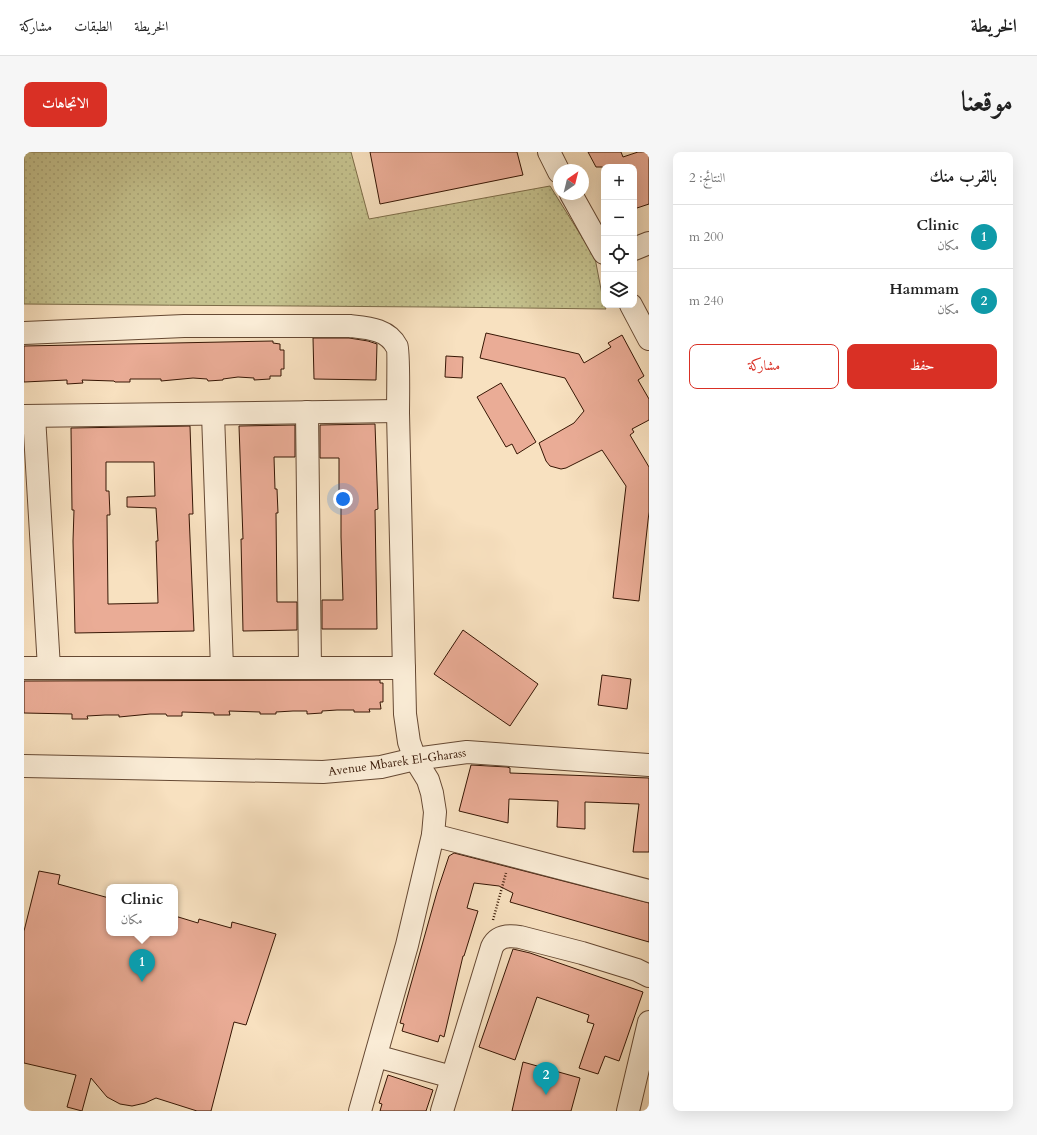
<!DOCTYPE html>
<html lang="ar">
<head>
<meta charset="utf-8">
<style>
  :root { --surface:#fff; --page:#f6f6f6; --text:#222; --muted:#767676; --line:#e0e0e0; --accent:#d93025 }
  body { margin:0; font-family:Cardo,Amiri,serif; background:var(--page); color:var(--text); direction:rtl }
  .controls { position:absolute; right:12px; top:12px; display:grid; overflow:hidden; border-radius:8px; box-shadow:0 4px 16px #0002 }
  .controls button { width:36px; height:36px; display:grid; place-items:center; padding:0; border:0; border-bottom:1px solid var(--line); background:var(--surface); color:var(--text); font:20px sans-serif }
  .compass { position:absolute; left:529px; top:12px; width:36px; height:36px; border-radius:50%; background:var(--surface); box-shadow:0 4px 16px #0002; rotate:35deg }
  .you { position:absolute; left:319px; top:347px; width:14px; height:14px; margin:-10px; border:3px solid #fff; border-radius:50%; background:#1a73e8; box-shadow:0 0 0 6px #1a73e833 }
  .badge { display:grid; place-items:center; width:26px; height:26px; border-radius:50%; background:var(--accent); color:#fff; font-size:13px; font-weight:700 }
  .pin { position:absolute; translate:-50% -33px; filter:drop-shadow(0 1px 2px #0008) }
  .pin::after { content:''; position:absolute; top:21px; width:14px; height:12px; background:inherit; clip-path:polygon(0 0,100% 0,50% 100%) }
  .popup { position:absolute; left:82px; top:732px; width:72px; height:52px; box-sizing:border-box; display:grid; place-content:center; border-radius:8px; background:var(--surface); filter:drop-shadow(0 1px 3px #0005); font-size:13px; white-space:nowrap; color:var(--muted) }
  .popup b { font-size:15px; color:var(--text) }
  .popup::after { content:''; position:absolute; left:50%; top:100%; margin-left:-8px; border:8px solid transparent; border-top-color:var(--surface) }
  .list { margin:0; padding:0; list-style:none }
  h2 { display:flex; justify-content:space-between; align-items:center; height:52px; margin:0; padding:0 16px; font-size:17px }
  h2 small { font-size:13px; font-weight:400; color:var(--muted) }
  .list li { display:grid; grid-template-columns:26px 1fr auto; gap:12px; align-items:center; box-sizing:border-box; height:64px; padding:0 16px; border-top:1px solid var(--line) }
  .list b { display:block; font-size:15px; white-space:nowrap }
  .list p { margin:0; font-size:13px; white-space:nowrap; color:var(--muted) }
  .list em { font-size:13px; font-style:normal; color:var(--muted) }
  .actions { display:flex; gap:8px; padding:12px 16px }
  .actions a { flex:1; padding:9px 0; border:1px solid var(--accent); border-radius:8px; text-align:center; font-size:14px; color:var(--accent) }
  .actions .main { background:var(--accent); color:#fff }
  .icon { flex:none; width:22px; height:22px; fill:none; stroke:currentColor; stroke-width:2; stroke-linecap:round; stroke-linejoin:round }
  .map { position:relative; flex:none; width:625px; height:959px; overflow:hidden; direction:ltr; border-radius:8px }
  header { display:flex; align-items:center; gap:24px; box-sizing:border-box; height:56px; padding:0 20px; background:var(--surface); border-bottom:1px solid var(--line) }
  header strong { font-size:19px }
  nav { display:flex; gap:22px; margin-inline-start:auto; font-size:14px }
  .intro { display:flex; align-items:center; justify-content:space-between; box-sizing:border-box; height:96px; padding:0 24px }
  h1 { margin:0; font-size:28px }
  .button { padding:10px 18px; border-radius:8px; background:var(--accent); color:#fff; font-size:14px; font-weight:700 }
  main { display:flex; gap:24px; padding:0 24px }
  aside { flex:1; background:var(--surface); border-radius:8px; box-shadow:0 4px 16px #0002 }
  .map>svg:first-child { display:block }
  .grass { fill:url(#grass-dots); stroke:#7d6c48 }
  .building { fill:#eaac96; stroke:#361604; fill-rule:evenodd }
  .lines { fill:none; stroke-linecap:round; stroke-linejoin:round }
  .minor-casing { stroke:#664933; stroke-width:24 }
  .path { stroke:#361604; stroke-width:2.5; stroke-dasharray:1 2; stroke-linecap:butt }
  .minor { stroke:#faecd6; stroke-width:22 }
  .labels { text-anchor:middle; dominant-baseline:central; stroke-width:3; stroke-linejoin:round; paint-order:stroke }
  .street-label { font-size:12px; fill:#361604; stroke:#faecd6 }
</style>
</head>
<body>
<header>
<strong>الخريطة</strong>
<nav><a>الخريطة</a><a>الطبقات</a><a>مشاركة</a></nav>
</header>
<div class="intro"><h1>موقعنا</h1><a class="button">الاتجاهات</a></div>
<main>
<aside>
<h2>بالقرب منك<small>النتائج: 2</small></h2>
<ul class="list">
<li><span class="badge" style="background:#0f9aa8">1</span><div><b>Clinic</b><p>مكان</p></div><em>200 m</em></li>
<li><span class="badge" style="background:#0f9aa8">2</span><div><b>Hammam</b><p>مكان</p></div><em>240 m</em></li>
</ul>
<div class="actions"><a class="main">حفظ</a><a>مشاركة</a></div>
</aside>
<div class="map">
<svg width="625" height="959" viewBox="0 0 625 959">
  <defs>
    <pattern id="grass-dots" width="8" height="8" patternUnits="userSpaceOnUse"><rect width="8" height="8" fill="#c4c18d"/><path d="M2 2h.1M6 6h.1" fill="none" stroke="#a9a578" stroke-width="1.8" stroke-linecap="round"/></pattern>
  </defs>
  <rect width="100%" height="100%" fill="#f8e1c0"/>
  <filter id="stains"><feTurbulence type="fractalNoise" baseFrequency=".005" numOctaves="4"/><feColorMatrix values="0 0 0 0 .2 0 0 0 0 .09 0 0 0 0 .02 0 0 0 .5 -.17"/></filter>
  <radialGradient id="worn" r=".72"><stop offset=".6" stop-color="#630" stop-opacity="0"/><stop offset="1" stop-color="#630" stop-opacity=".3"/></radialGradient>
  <path class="grass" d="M0 0H327L345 67 526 34 571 106 580 153 582 157C388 154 194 154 0 152Z"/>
  <g class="building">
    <path d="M346 0H493L499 23 356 52Z"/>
    <path d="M564 0H597L599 5 614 0H625V52L610 57V15H572Z"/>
    <path d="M462 181 555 202 560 211 587 195 584 191 598 183 620 224 614 228 625 247V268L608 277 610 280 606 283 625 315V360L615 449 589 446 602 334 578 298 542 316 537 317 526 314 522 309 515 291 550 271 560 259 541 226 456 206Z"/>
    <path d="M289 186H325L344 189 353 192 352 228 290 227Z"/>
    <path d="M249 189V191L256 192V198H260V217H257V224H246V227L230 228V226L214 225 199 227V228L184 229 183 227 169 226 137 229V227H106V230H91L90 229 58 228 59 231 43 232V228L0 230V194Z"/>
    <path d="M422 204 439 205 438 226 421 225Z"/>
    <path d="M477 231 512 290 493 302 488 292 482 295 453 245Z"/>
    <path d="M351 272 354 357 351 358 353 477H298V448H319L317 385V352H315V306H296V273Z"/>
    <path d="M271 273V305H250L251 337H253L254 361H252L253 450H273V478L219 479 217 387H219L215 274Z"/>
    <path d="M166 274 169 362H165L170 479 51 481 49 389 50 358H48L47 276ZM82 310H130L131 344 103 345V355L132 356 134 389H132L134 451 84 452 83 363H86L85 339H82Z"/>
    <path d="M439 478 514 532 486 574 410 522Z"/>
    <path d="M578 523 607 527 603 557 574 553Z"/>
    <path d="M356 528V531H359V550H356L357 557H345L346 560H330V558H313L298 559V561L283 562V559H269L252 560V562H236V560L205 559 206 563H190V561L158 560V564H143L142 562H126L95 565V563H81L63 564 64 567H48V562L0 561V529Z"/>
    <path d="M447 613 483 615 486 616V621L625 626V700H609L615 652 561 650V677L533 675 534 649 485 647 484 671 435 659Z"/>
    <path d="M430 701 625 751V790L486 750 489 741 475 734 450 731 443 756 454 759 440 804H439L420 885 416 883 414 890 378 879 380 872 376 871 413 740 425 704Z"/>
    <path d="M15 719 36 723 34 732 85 746V781H151V764L174 771 175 767 207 776 208 770 252 782 222 873 210 870 187 959H173L132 946 121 951 108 954 96 952 83 945 67 926 58 959 43 955 52 923 0 911V779Z"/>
    <path d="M489 797 506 801 619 840 595 909 581 904 574 922 555 916 570 872 563 870 565 863 513 845 491 908 455 895Z"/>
    <path d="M499 910 556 926 547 959H488Z"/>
    <path d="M364 923 409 938 402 959H356L358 952 355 951Z"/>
  </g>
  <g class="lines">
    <defs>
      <g id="minor">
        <path d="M525 0 535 20"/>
        <path d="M547 42 580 101"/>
        <path d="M610 97 625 91"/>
        <path d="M607 153 625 187"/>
        <path d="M0 181 160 174H326C344 176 364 177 373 195 375 199 374 252 374 261 376 362 379 462 381 562L385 590 391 607 404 628 408 641 411 660 409 683 383 793 336 959"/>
        <path d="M283 260 286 516"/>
        <path d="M189 262 198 516"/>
        <path d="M0 264 374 259"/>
        <path d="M10 264 25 516"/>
        <path d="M0 516H380"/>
        <path d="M0 614 299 620 357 615 391 607 443 600 625 613"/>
        <path d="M409 683 625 739"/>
        <path d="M352 904 428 925"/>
        <path d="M418 959 468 795C473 784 484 783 496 785L558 801 613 818 625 824"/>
        <path d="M604 959 625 870"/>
      </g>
    </defs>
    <use href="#minor" class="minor-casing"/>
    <path class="path" d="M469 768 482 721"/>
    <use href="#minor" class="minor"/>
  </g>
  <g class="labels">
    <g class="street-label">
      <text transform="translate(373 610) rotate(-8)">Avenue Mbarek El-Gharass</text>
    </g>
  </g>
  <rect width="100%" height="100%" filter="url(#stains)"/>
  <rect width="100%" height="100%" fill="url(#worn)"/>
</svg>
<div class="controls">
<button>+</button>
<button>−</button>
<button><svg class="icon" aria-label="locate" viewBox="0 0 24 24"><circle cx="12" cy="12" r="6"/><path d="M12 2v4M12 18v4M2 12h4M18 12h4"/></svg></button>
<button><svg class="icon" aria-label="layers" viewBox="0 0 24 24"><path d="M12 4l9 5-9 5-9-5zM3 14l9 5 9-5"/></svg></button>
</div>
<svg class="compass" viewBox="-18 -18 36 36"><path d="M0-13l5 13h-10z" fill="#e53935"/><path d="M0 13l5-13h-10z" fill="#767676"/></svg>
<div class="you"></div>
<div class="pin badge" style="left:118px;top:830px;background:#0f9aa8">1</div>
<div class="popup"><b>Clinic</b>مكان</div>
<div class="pin badge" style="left:522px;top:943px;background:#0f9aa8">2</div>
</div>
</main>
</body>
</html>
